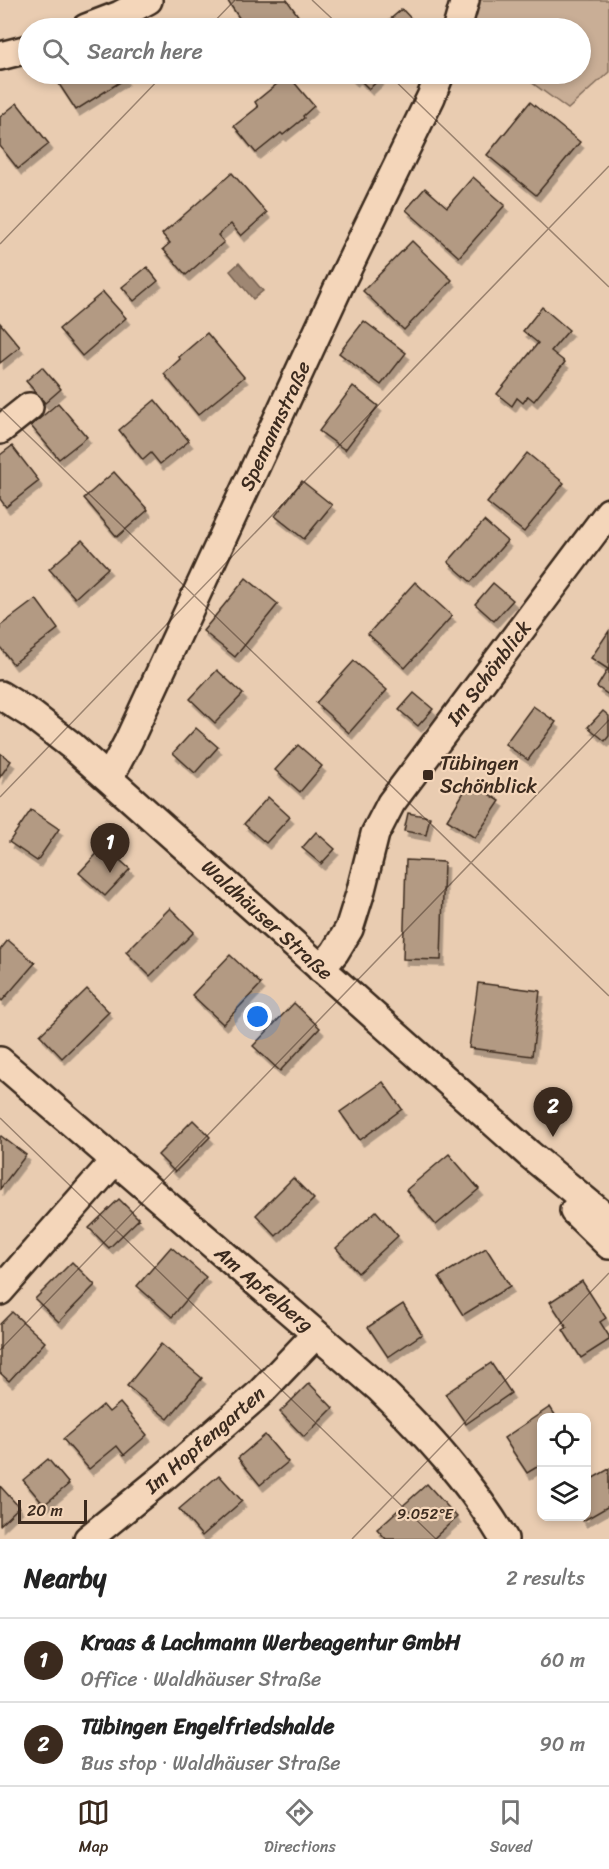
<!DOCTYPE html>
<html lang="en">
<head>
<meta charset="utf-8">
<style>
  :root { --surface:#fff; --page:#f2f2f2; --text:#222; --muted:#767676; --line:#e0e0e0; --accent:#3b2a1e }
  body { margin:0; font-family:Sriracha,sans-serif; background:var(--page); color:var(--text) }
  .controls { position:absolute; right:18px; bottom:18px; display:grid; overflow:hidden; border-radius:12px; box-shadow:0 3px 9px #0003 }
  .controls button { width:54px; height:54px; display:grid; place-items:center; padding:0; border:0; border-bottom:2px solid var(--line); background:var(--surface); color:var(--text); font:30px sans-serif }
  .scale { position:absolute; left:18px; bottom:15px; width:69px; box-sizing:border-box; padding-left:6px; border:3px solid #3b2a1e; border-top:0; font-size:16px; line-height:21px; white-space:nowrap; color:#3b2a1e; -webkit-text-stroke:4px #f4d6ba; paint-order:stroke }
  .you { position:absolute; left:258px; top:1017px; width:21px; height:21px; margin:-15px; border:4px solid #fff; border-radius:50%; background:#1a73e8; box-shadow:0 0 0 9px #1a73e833 }
  .badge { display:grid; place-items:center; width:39px; height:39px; border-radius:50%; background:var(--accent); color:#fff; font-size:20px; font-weight:700 }
  .pin { position:absolute; translate:-50% -50px; filter:drop-shadow(0 2px 3px #0008) }
  .pin::after { content:''; position:absolute; top:32px; width:21px; height:18px; background:inherit; clip-path:polygon(0 0,100% 0,50% 100%) }
  .list { margin:0; padding:0; list-style:none }
  h2 { display:flex; justify-content:space-between; align-items:center; height:78px; margin:0; padding:0 24px; font-size:26px }
  h2 small { font-size:20px; font-weight:400; color:var(--muted) }
  .list li { display:grid; grid-template-columns:39px 1fr auto; gap:18px; align-items:center; box-sizing:border-box; height:84px; padding:0 24px; border-top:2px solid var(--line) }
  .list b { display:block; font-size:22px; white-space:nowrap }
  .list p { margin:0; font-size:20px; white-space:nowrap; color:var(--muted) }
  .list em { font-size:20px; font-style:normal; color:var(--muted) }
  .icon { flex:none; width:33px; height:33px; fill:none; stroke:currentColor; stroke-width:2; stroke-linecap:round; stroke-linejoin:round }
  .map { position:relative; flex:none; width:609px; height:1539px; overflow:hidden }
  .search { position:absolute; background:var(--surface); box-shadow:0 3px 9px #0003; left:18px; right:18px; top:18px; height:66px; display:flex; align-items:center; gap:15px; box-sizing:border-box; padding:0 21px; border-radius:33px; color:var(--muted); font-size:22px }
  .sheet { height:246px; background:var(--surface) }
  nav { display:flex; justify-content:space-around; align-items:center; box-sizing:border-box; height:84px; border-top:2px solid var(--line); background:var(--surface); font-size:16px; color:var(--muted) }
  nav a { display:grid; justify-items:center; gap:3px }
  nav .on { color:var(--accent) }
  .map>svg:first-child { display:block }
  .green { fill:#c9ae96; stroke:#826c5a; stroke-width:1.5 }
  .water { fill:#9f8773; stroke:#776251; stroke-width:1.5 }
  .building { fill:#b39a83; stroke:#3b2a1e; stroke-width:1.5; filter:url(#shadow) }
  .lines { fill:none; stroke-linecap:round; stroke-linejoin:round }
  .street-casing { stroke:#3b2a1e; stroke-width:32 }
  .street { stroke:#f4d6ba; stroke-width:27 }
  .ticks { fill:none; stroke:#3b2a1e; stroke-width:1.5; stroke-opacity:0.45 }
  .poi-dot { fill:#3b2a1e; stroke:#f4d6ba; stroke-width:2 }
  .labels { text-anchor:middle; dominant-baseline:central; stroke-width:4.5; stroke-linejoin:round; paint-order:stroke }
  .street-label { font-size:20px; fill:#3b2a1e; stroke:#f4d6ba }
  .poi-label { font-size:20px; fill:#3b2a1e; stroke:#f4d6ba; text-anchor:start }
  .ticks-label { font-size:15px; text-anchor:middle; fill:#3b2a1e; stroke:#f4d6ba; stroke-width:4.5; stroke-linejoin:round; paint-order:stroke }
</style>
</head>
<body>
<div class="map">
<svg width="609" height="1539" viewBox="0 0 609 1539">
  <defs>
    <filter id="shadow"><feDropShadow dx="3.5" dy="6" stdDeviation="0" flood-color="#0004"/></filter>
  </defs>
  <rect width="100%" height="100%" fill="#e9ccb1"/>
  <filter id="ink" filterUnits="userSpaceOnUse"><feTurbulence type="fractalNoise" baseFrequency=".0167" numOctaves="2"/><feDisplacementMap in="SourceGraphic" scale="12" xChannelSelector="R" yChannelSelector="G"/><feConvolveMatrix kernelMatrix="1 2 1 2 8 2 1 2 1" color-interpolation-filters="sRGB"/></filter>
  <g filter="url(#ink)">
    <path class="green" d="M476 0H609V72L568 109 520 74H580V28H467Z"/>
    <path class="water" d="M239 263 263 291 253 299 230 271Z"/>
    <g class="building">
      <path d="M227 0H287L299 17 281 28H277L270 18 254 28H246Z"/>
      <path d="M402 9 420 28H380Z"/>
      <path d="M69 74H121L125 79 76 110 57 81Z"/>
      <path d="M348 74H385L369 89 357 77 354 80Z"/>
      <path d="M288 75 314 106 303 116 304 118 283 135 281 133 256 153 234 126 258 107 255 102Z"/>
      <path d="M530 102 580 142 536 195 487 155Z"/>
      <path d="M17 103 49 144 18 169 0 146V117Z"/>
      <path d="M232 173 267 213 241 236 231 224 218 235 224 242 186 275 163 249 170 243 162 234Z"/>
      <path d="M473 177 505 205 459 257 406 210 425 188 447 207Z"/>
      <path d="M412 241 452 280 404 330 363 291Z"/>
      <path d="M147 267 158 281 134 301 122 287Z"/>
      <path d="M103 292 126 318 82 356 59 329Z"/>
      <path d="M542 307 569 330 551 351 565 362 534 401 528 396 523 403 517 398 512 406 497 394 538 343 523 331Z"/>
      <path d="M364 321 406 353 381 385 339 353Z"/>
      <path d="M0 323 20 347 0 363Z"/>
      <path d="M207 333 244 377 198 415 164 374 180 359 179 357Z"/>
      <path d="M42 367 61 389 45 403 26 381Z"/>
      <path d="M353 386 378 406 345 450 319 431Z"/>
      <path d="M155 400 189 441 160 464 151 453 143 460 119 430Z"/>
      <path d="M58 403 87 437 59 459 31 426Z"/>
      <path d="M12 446 39 481 6 507 0 499V455Z"/>
      <path d="M527 453 564 483 524 532 487 503Z"/>
      <path d="M114 472 148 510 117 537 84 498Z"/>
      <path d="M302 481 332 505 304 539 275 516Z"/>
      <path d="M484 521 507 541 471 582 448 562Z"/>
      <path d="M82 540 108 568 75 598 49 569Z"/>
      <path d="M246 578 278 604 235 657 203 631Z"/>
      <path d="M415 582 452 616 405 668 368 634Z"/>
      <path d="M493 583 513 600 494 621 475 604Z"/>
      <path d="M36 599 58 629 13 664 0 647V626Z"/>
      <path d="M609 631V695L597 687 608 669 591 658Z"/>
      <path d="M354 661 387 690 349 733 316 703Z"/>
      <path d="M217 670 243 694 215 723 190 699Z"/>
      <path d="M414 693 433 709 418 726 399 710Z"/>
      <path d="M533 706 556 722 528 760 505 744Z"/>
      <path d="M603 711 609 716V736L605 741 588 727Z"/>
      <path d="M196 728 218 747 195 773 173 753Z"/>
      <path d="M298 745 322 766 300 792 275 770Z"/>
      <path d="M0 753 11 761 0 777Z"/>
      <path d="M470 782 500 801 475 838 447 820Z"/>
      <path d="M268 797 290 817 266 843 244 824Z"/>
      <path d="M31 810 59 829 37 861 9 842Z"/>
      <path d="M408 813 430 817 426 835 404 831Z"/>
      <path d="M316 832 335 849 321 864 302 848Z"/>
      <path d="M104 846 130 869 105 896 79 873Z"/>
      <path d="M406 860 444 862 441 960 403 959Z"/>
      <path d="M170 908 194 932 150 976 126 952Z"/>
      <path d="M8 940 35 963 2 1001 0 999V950Z"/>
      <path d="M230 955 261 984 223 1024 192 995Z"/>
      <path d="M478 983 540 991 532 1056 469 1048Z"/>
      <path d="M87 989 109 1012 62 1058 40 1035Z"/>
      <path d="M294 1003 320 1028 280 1071 253 1046Z"/>
      <path d="M383 1082 402 1109 360 1140 340 1112Z"/>
      <path d="M193 1120 210 1137 175 1172 158 1155Z"/>
      <path d="M1 1136 26 1155 0 1189V1137Z"/>
      <path d="M449 1154 479 1189 436 1225 406 1190Z"/>
      <path d="M293 1178 314 1199 276 1236 256 1215Z"/>
      <path d="M119 1199 139 1219 109 1248 89 1228Z"/>
      <path d="M376 1211 398 1236 358 1273 336 1248Z"/>
      <path d="M171 1247 206 1277 172 1317 137 1286Z"/>
      <path d="M486 1248 510 1286 463 1315 439 1277Z"/>
      <path d="M72 1262 95 1285 59 1322 35 1299Z"/>
      <path d="M582 1281 606 1318 600 1322 609 1336V1340L581 1358 563 1330 567 1328 550 1302Z"/>
      <path d="M403 1304 422 1334 388 1357 368 1327Z"/>
      <path d="M12 1312 45 1342 9 1381 0 1373V1324Z"/>
      <path d="M161 1344 202 1378 168 1419 127 1386Z"/>
      <path d="M491 1363 511 1393 466 1424 445 1394Z"/>
      <path d="M309 1383 333 1408 304 1437 280 1412Z"/>
      <path d="M120 1403 147 1435 124 1455 117 1446 89 1469 63 1439 103 1405 109 1412Z"/>
      <path d="M550 1407 557 1418H542V1464L527 1473 504 1438Z"/>
      <path d="M265 1435 288 1462 260 1485 238 1458Z"/>
      <path d="M48 1459 69 1484 44 1505 23 1480Z"/>
      <path d="M609 1469V1506L583 1521 581 1516H586V1482Z"/>
      <path d="M219 1475 242 1501 202 1536 179 1509Z"/>
      <path d="M427 1484 457 1517 433 1539H386L377 1529Z"/>
      <path d="M0 1486 19 1507 0 1525Z"/>
    </g>
    <g class="lines">
      <defs>
        <g id="street">
          <path d="M86 28 120 15 148 0"/>
          <path d="M457 28 465 0"/>
          <path d="M0 56 28 49"/>
          <path d="M0 430 29 407"/>
          <path d="M0 695 32 715 72 746 529 1154 609 1220"/>
          <path d="M109 778 128 742 339 286 431 97 440 74"/>
          <path d="M321 969 335 952 349 929 360 894 375 834 391 803 609 512"/>
          <path d="M0 1061 380 1389C427 1435 470 1482 504 1539"/>
          <path d="M574 1211 609 1245"/>
          <path d="M0 1291 115 1160"/>
          <path d="M88 1539 164 1477 259 1394 316 1334"/>
        </g>
      </defs>
      <use href="#street" class="street-casing"/>
      <use href="#street" class="street"/>
    </g>
  </g>
  <path class="ticks" d="M312 0 342 28M208 28 235 0M388 74 609 287M0 244 164 74M0 408 609 996M0 797 609 166M0 1118 436 1539M0 1350 609 720M352 1539 609 1273"/>
  <rect class="poi-dot" x="422" y="769" width="12" height="12" rx="3"/>
  <g class="labels">
    <g class="street-label">
      <text transform="translate(275 426) rotate(-65)">Spemannstraße</text>
      <text transform="translate(489 673) rotate(-53)">Im Schönblick</text>
      <text transform="translate(267 920) rotate(42)">Waldhäuser Straße</text>
      <text transform="translate(264 1289) rotate(40)">Am Apfelberg</text>
      <text transform="translate(205 1440) rotate(-41)">Im Hopfengarten</text>
    </g>
    <g class="poi-label">
      <text x="440" y="763">Tübingen<tspan x="440" dy="23">Schönblick</tspan></text>
    </g>
  </g>
  <g class="ticks-label">
    <text x="425" y="1519">9.052°E</text>
  </g>
</svg>
<div class="controls">
<button><svg class="icon" aria-label="locate" viewBox="0 0 24 24"><circle cx="12" cy="12" r="6"/><path d="M12 2v4M12 18v4M2 12h4M18 12h4"/></svg></button>
<button><svg class="icon" aria-label="layers" viewBox="0 0 24 24"><path d="M12 4l9 5-9 5-9-5zM3 14l9 5 9-5"/></svg></button>
</div>
<div class="scale">20 m</div>
<div class="you"></div>
<div class="pin badge" style="left:110px;top:873px">1</div>
<div class="pin badge" style="left:553px;top:1137px">2</div>
<div class="search"><svg class="icon" aria-label="search" viewBox="0 0 24 24"><circle cx="10" cy="10" r="6"/><path d="M15 15l6 6"/></svg>Search here</div>
</div>
<section class="sheet">
<h2>Nearby<small>2 results</small></h2>
<ul class="list">
<li><span class="badge">1</span><div><b>Kraas &amp; Lachmann Werbeagentur GmbH</b><p>Office · Waldhäuser Straße</p></div><em>60 m</em></li>
<li><span class="badge">2</span><div><b>Tübingen Engelfriedshalde</b><p>Bus stop · Waldhäuser Straße</p></div><em>90 m</em></li>
</ul>
</section>
<nav>
<a class="on"><svg class="icon" aria-label="map" viewBox="0 0 24 24"><path d="M3 6l6-2 6 2 6-2v14l-6 2-6-2-6 2zM9 4v14M15 6v14"/></svg>Map</a>
<a><svg class="icon" aria-label="directions" viewBox="0 0 24 24"><path d="M12 3l9 9-9 9-9-9zM9 14v-3h6M13 9l2 2-2 2"/></svg>Directions</a>
<a><svg class="icon" aria-label="saved" viewBox="0 0 24 24"><path d="M7 4h10v16l-5-4-5 4z"/></svg>Saved</a>
</nav>
</body>
</html>
